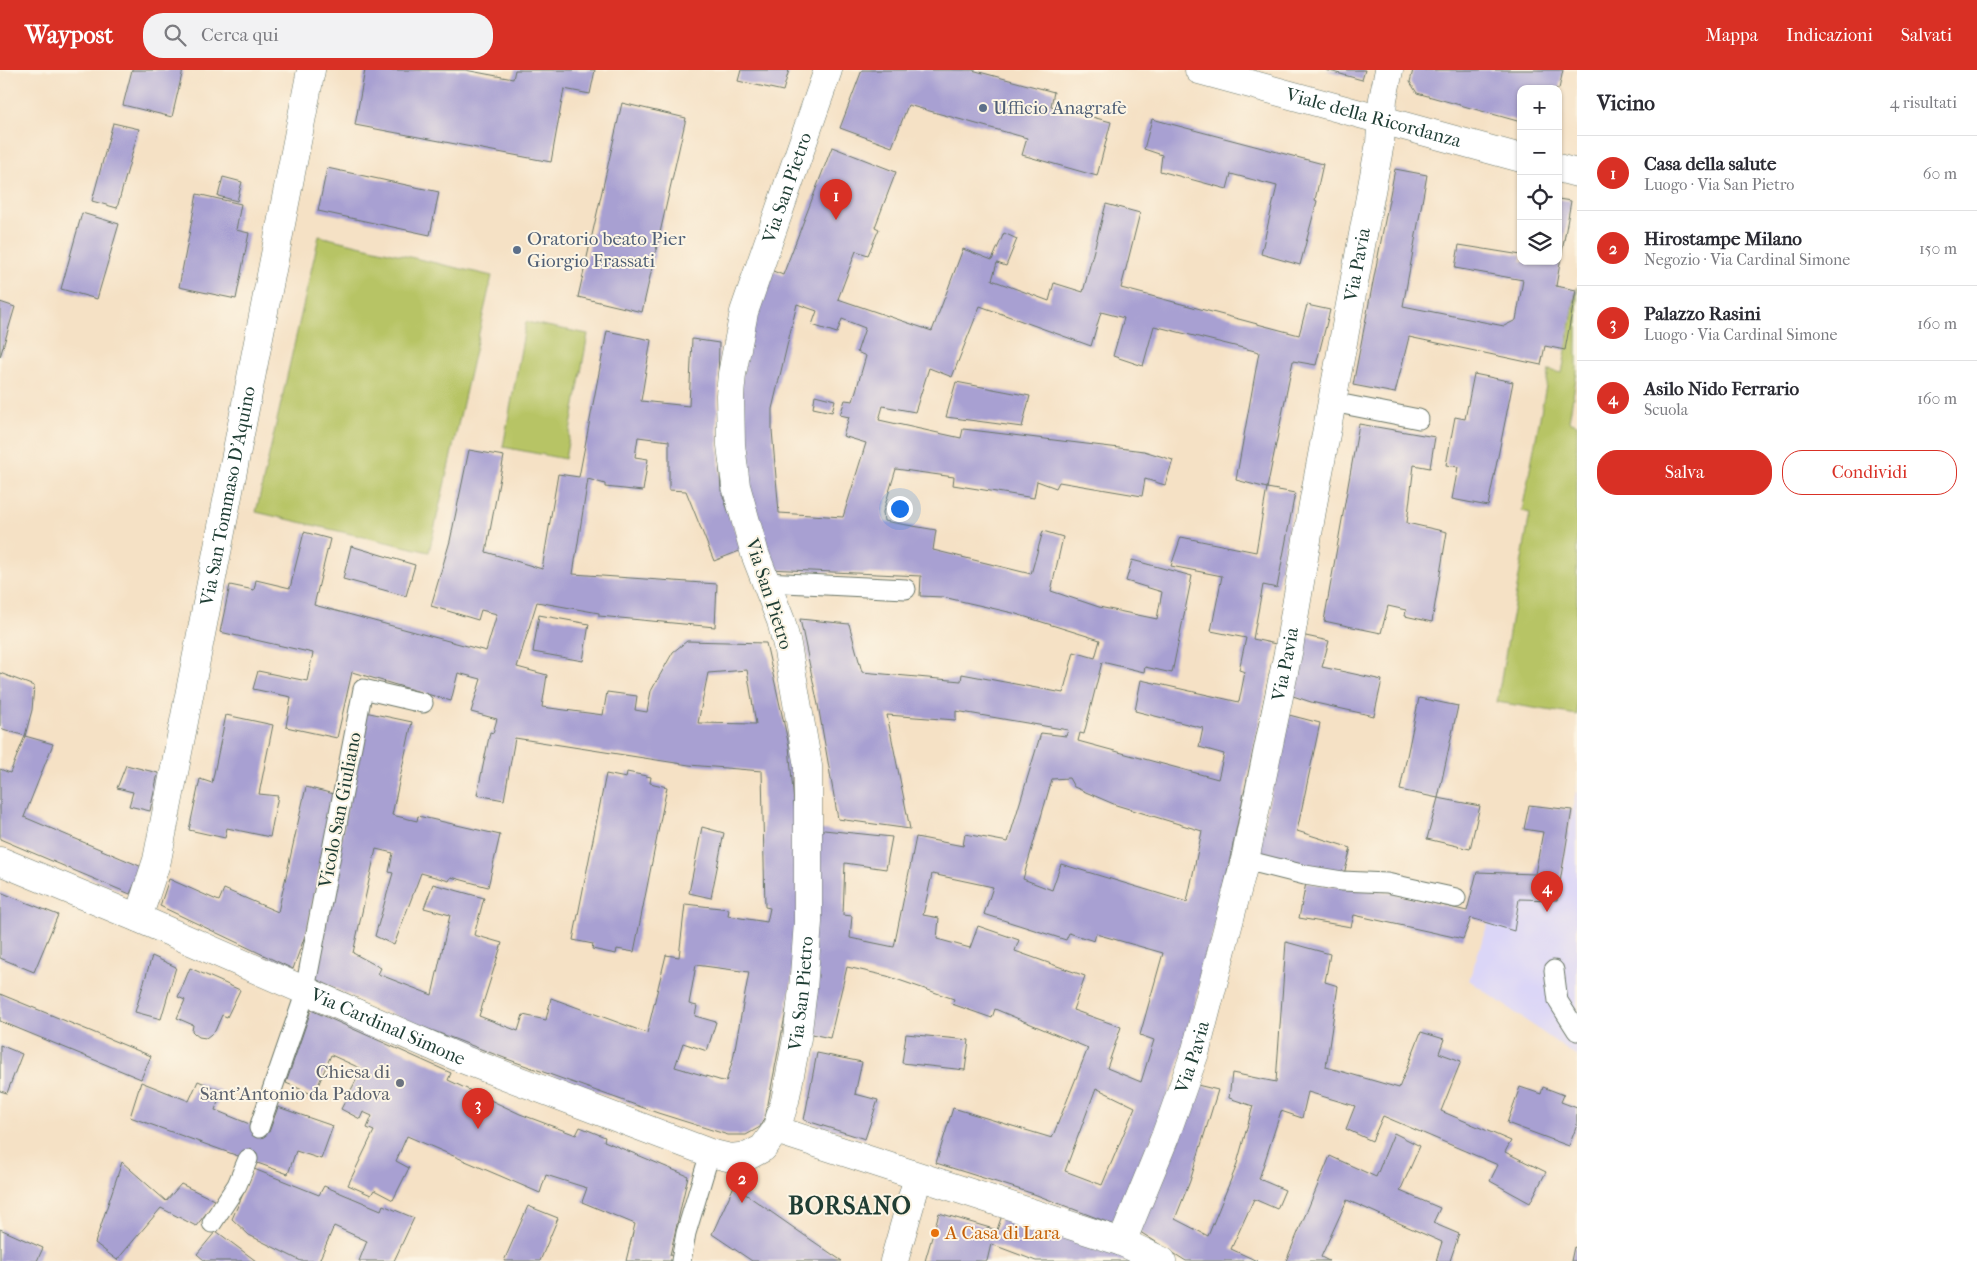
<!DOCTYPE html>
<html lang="it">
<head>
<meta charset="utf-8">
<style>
  :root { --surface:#fff; --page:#f2f2f3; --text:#2b2b33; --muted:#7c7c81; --line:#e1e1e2; --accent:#d93025 }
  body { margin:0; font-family:"IM FELL French Canon",serif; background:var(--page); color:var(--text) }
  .controls { position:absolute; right:15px; top:15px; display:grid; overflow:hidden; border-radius:10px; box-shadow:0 1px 4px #0004 }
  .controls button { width:45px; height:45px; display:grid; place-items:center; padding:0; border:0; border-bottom:1px solid var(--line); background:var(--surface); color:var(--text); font:25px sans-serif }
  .you { position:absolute; left:899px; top:438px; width:18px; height:18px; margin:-12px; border:4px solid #fff; border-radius:50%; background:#1a73e8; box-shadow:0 0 0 8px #1a73e833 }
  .badge { display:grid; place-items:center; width:32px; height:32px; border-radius:50%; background:var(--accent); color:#fff; font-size:16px; font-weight:700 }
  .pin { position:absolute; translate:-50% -41px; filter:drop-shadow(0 1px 2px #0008) }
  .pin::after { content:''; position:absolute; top:26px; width:18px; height:15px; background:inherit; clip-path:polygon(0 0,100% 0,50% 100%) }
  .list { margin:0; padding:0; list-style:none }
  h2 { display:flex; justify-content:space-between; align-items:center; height:65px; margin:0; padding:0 20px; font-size:21px }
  h2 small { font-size:16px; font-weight:400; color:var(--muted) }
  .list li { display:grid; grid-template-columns:32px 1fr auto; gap:15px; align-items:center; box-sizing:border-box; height:75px; padding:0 20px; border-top:1px solid var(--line) }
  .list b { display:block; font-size:19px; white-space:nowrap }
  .list p { margin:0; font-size:16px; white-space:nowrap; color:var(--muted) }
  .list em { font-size:16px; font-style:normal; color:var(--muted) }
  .actions { display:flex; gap:10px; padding:15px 20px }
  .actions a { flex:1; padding:11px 0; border:1px solid var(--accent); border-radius:20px; text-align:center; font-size:18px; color:var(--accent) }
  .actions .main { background:var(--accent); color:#fff }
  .icon { flex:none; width:28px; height:28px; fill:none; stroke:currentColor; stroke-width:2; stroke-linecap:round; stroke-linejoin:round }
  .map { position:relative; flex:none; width:1577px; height:1191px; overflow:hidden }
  header { display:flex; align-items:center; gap:30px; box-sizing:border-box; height:70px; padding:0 25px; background:var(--accent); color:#fff }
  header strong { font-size:24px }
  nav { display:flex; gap:28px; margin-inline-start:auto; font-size:18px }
  .search { width:350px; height:45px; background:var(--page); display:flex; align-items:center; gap:12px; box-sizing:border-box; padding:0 18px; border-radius:20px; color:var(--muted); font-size:19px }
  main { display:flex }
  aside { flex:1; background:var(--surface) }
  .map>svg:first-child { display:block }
  .built { fill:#dbd6f7 }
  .park { fill:#b7c465; stroke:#6b804c }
  .building { fill:#a8a0d2; fill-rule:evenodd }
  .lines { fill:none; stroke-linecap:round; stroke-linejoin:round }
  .lane-casing { stroke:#6a7667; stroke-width:21 }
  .street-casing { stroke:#6a7667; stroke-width:29 }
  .lane { stroke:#fff; stroke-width:19 }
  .street { stroke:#fff; stroke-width:28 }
  .service-dot { fill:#5c6f8a; stroke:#fcf5e5; stroke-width:2 }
  .worship-dot { fill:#6b7280; stroke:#fcf5e5; stroke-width:2 }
  .food-dot { fill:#e8710a; stroke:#fcf5e5; stroke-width:2 }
  .labels { text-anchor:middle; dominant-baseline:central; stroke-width:4; stroke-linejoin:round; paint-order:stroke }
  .service-label { font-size:19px; fill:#4e5e75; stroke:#fcf5e5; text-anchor:start }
  .street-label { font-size:19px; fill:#1f3d34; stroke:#fcf5e5 }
  .worship-label { font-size:19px; fill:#5b616d; stroke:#fcf5e5; text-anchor:end }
  .food-label { font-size:19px; fill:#c56008; stroke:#fcf5e5; text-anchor:start }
  .district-label { font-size:24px; font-weight:bold; letter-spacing:1px; fill:#1f3d34; stroke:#fcf5e5 }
</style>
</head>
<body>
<header>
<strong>Waypost</strong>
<div class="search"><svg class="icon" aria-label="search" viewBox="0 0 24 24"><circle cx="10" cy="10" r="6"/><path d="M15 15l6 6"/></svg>Cerca qui</div>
<nav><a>Mappa</a><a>Indicazioni</a><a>Salvati</a></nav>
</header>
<main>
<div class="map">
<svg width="1577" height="1191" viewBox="0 0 1577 1191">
  <rect width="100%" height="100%" fill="#fcf5e5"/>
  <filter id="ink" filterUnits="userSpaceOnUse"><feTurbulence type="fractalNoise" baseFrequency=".02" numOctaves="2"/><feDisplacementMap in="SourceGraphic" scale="10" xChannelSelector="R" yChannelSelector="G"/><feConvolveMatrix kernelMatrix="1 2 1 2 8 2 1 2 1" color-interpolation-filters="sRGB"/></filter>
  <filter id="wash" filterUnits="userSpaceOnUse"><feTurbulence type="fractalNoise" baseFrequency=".0096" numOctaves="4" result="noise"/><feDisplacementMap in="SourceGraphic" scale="20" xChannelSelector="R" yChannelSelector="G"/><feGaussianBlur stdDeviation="1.12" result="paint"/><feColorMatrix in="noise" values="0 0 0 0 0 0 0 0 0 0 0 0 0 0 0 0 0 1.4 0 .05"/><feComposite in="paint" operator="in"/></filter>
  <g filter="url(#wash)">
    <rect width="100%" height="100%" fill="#f5e1c5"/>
    <path class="built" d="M1577 714V987L1469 910 1488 853 1514 860 1519 829 1558 830Z"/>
    <g class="park">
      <path d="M319 166 492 206 429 482 256 442Z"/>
      <path d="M1577 217V302L1569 351 1577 354V645L1497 632 1530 443 1522 441 1549 300 1562 303Z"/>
      <path d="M526 252 588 264 565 389 503 377Z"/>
    </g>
    <g id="blocks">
      <g class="building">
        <path d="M132 0H183L172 47 123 35Z"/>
        <path d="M365 0H465L513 9 515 0H595L590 24 564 19 551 92 355 55Z"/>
        <path d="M741 0H789L783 21 738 11Z"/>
        <path d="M862 0H972L1054 22 1051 36 1111 52 1097 106 1022 85 1027 68 908 35 892 77 840 58Z"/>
        <path d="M1326 0H1365L1362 10Z"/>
        <path d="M1413 0H1563L1559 19H1521V52L1417 23 1410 12Z"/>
        <path d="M622 33 686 48 642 242 578 227Z"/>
        <path d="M1152 49 1323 94 1315 130 1317 131 1300 195 1261 184 1277 116 1231 104 1227 119 1160 101 1162 85 1144 79Z"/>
        <path d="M113 53 139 59 117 138 92 131Z"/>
        <path d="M832 77 896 102 875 157 879 159 868 185 856 181 838 229 932 261 963 179 992 190 1004 163 1017 169 1006 196 997 193 992 210 1049 231 1054 213 1083 222 1106 134 1140 143 1121 218 1299 265 1307 235 1330 240 1316 295 1293 291 1267 418 1236 410 1259 282 1154 256 1143 296 1113 286 1124 248 1101 242 1091 276 980 236 952 307 929 298 915 342 883 336 879 350 961 368 963 359 1144 381 1173 390 1165 415 1145 409 1142 426 1059 412 1056 418 1037 411 1034 428 953 415 954 407 896 399 883 442 884 451 936 460 933 480 1031 504 1043 461 1063 467 1051 521 1099 537 1157 549 1162 522 1126 511 1132 490 1192 506 1172 603 1145 597 1144 602 1102 592 1084 664 1080 663 1078 671 1218 709 1224 684 1199 677 1203 658 1135 641 1141 610 1239 632 1245 602 1239 600 1246 568 1211 561 1222 506 1171 496 1181 467 1256 482 1267 418 1295 423 1277 518 1263 515 1253 569 1276 574 1218 844 1183 979 1162 1045 1115 1155 1034 1124 936 1093 953 1038 1052 1068 1088 978 995 939 992 948 952 934 954 929 887 906 847 897 830 968 802 962 814 759 892 767 886 799 845 793 843 845 852 846 850 868 894 877 916 767 963 776 965 764 1008 772 1041 663 1066 666 1068 660 956 641V650L887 645 910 759 838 749 818 635 800 549 849 554 862 602 961 611 962 604 1063 623 1074 582 1095 588 1100 570 1013 543 943 527 920 526 921 506 767 499 744 425 741 310 756 242 773 201 783 205ZM797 234 817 241 812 255 837 263 842 249 865 258 857 282 866 286 853 331 845 330 840 345 849 347 843 366 866 373 843 447 779 443 772 360V339ZM1069 708 1074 717 1116 735 1202 761 1187 832 1061 794 1052 820 1023 809 1052 709ZM932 804 993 817 984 844 1066 870 1069 863 1094 871 1096 864 1163 883 1140 965 1154 970 1141 1012 1107 998 1121 957 1073 940 1085 906 1015 881 1019 870 978 856 970 878 937 869 939 848 923 845ZM1096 1018 1135 1037 1102 1115 1065 1101Z"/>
        <path d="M327 98 439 122 430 165 318 141Z"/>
        <path d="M1395 99 1427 105 1403 236 1504 256 1516 250 1523 210 1455 198 1459 175 1521 185V191H1558V129L1571 131 1556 216 1576 220 1565 280 1545 276 1541 295 1409 267 1395 323 1353 315Z"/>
        <path d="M223 107 242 112 237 131 218 126Z"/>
        <path d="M197 124 241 134 236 160 249 163 236 229 179 217Z"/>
        <path d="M82 143 119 154 97 229 61 219Z"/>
        <path d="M0 232 15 237 0 287Z"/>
        <path d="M607 261 651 270 641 331 689 336 692 269 719 273 717 354 721 421 742 480 714 491 686 421 669 420V371L638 367 635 387 648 389 643 421 605 417V414L588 409 573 504 717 514 715 557 599 546V543L537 532 517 597 547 605 542 637 603 645 607 622 637 626 635 640 647 642 651 621 673 582 687 571 766 573 789 676 797 768 798 843 792 910 766 1044 760 1057 746 1065H728L658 1043 507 989 405 950 315 909 365 642 412 652 392 745 417 751 418 746 500 765 488 817 451 807 449 811 421 803 394 875 375 866 393 803 389 802 393 783 376 779 353 883 381 898 378 904 432 925 450 845 424 838 433 814 484 828 474 865 502 873 479 946 518 961 523 945 546 950 551 928 647 963 666 885 679 887 685 834 729 839 728 846 767 852 770 838 765 837 762 701 689 695 515 668 504 730 477 725 490 662 493 663 497 649 471 642 481 609 458 603 451 631 352 602 337 668 286 657 291 627 253 619 258 601 307 611 313 583 220 562 230 515 254 520 256 510 290 518 304 462 330 469 314 535 486 581 497 544 481 540 478 550 431 536 450 471 469 380 504 386 486 482 542 499 558 404 579 407ZM747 600 756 654 698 653 708 603ZM696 895 749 902 733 989 726 1012 675 997 683 973 707 981 716 952 695 946 697 936 689 934Z"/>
        <path d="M1474 304 1513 312 1488 436 1452 429 1458 397 1446 395 1455 347 1465 349Z"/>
        <path d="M956 312 1030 326 1022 357 946 347Z"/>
        <path d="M815 325 835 330 832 342 813 338Z"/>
        <path d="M1359 354 1435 367 1430 398 1414 395 1407 453 1447 462 1432 552 1405 546 1406 540 1388 536 1381 563 1324 551Z"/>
        <path d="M351 476 415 495 406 526 343 509Z"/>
        <path d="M539 545 589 554 583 591 533 582Z"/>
        <path d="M1301 565 1329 571 1322 597 1382 610 1374 646 1311 632 1287 624Z"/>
        <path d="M0 603 34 616 32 640 25 666 0 658Z"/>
        <path d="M1419 628 1458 636 1438 728 1400 720Z"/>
        <path d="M226 645 273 655 259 724 278 726 270 767 227 758 225 768 189 760 200 709 212 713Z"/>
        <path d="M1289 645 1320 653 1297 761 1351 778 1344 804 1307 797 1257 784Z"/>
        <path d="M25 666 53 674 24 747 142 797 130 824 0 769V699L10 703Z"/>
        <path d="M126 695 158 703 150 741 129 736 133 722 117 718Z"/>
        <path d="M627 702 651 707 650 713 667 717 634 882 617 879 616 884 592 879 593 874 573 870 606 704 626 708Z"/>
        <path d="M306 717 334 724 307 860 293 899 160 836 169 809 219 831 224 819 278 842Z"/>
        <path d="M1438 728 1480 736 1470 779 1427 769Z"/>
        <path d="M1529 735 1572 740 1557 830 1519 829 1514 861 1471 848 1463 869 1354 845 1351 857 1299 848 1306 813 1386 822 1467 841 1477 802 1535 804 1543 762 1524 759Z"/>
        <path d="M702 757 724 763 711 828 689 823Z"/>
        <path d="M0 822 58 845 34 902 0 888Z"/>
        <path d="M1286 872 1330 884 1325 912 1338 916 1326 997 1399 1018 1421 962 1444 969 1439 983 1461 991 1441 1041 1511 1071 1505 1082 1546 1102 1530 1133 1490 1111 1498 1095 1383 1046 1372 1071 1346 1059 1355 1036 1308 1022 1302 1048 1281 1041 1259 1109 1285 1120 1277 1139 1254 1129 1231 1179 1257 1191H1186L1137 1160 1189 1013 1218 1020 1190 1111 1175 1149 1208 1166 1236 1097 1253 1036 1229 1028 1232 1003 1276 1012Z"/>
        <path d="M152 886 176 897 161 949 135 942Z"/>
        <path d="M190 898 240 920 227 947 222 945 215 961 206 968 199 967 195 964 192 961 193 955 177 948 185 930 178 927Z"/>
        <path d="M0 924 151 986 141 1009 0 951Z"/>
        <path d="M311 940 451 1003 448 1010 520 1044 576 1065 580 1057 605 1067 604 1071 688 1106 670 1185 672 1186 671 1191H626L635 1154 582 1132 587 1118 546 1105 540 1123 407 1066 396 1091 409 1098 393 1130 374 1120 371 1125 348 1115 374 1061 367 1058 372 1046 363 1042 360 1049 341 1039 362 999 331 985 314 1025 286 1013Z"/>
        <path d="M906 964 969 970 965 1000 902 993Z"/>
        <path d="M0 975 22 984 7 1023 0 1021Z"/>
        <path d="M817 983 862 992 855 1024 878 1030 865 1069 804 1050Z"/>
        <path d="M198 1011 222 1021 215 1040 269 1062 278 1037 333 1056 321 1089 296 1081 288 1104 130 1047 141 1012 189 1031Z"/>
        <path d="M1520 1017 1541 1024 1543 1017 1564 1025 1561 1032 1577 1038V1055L1569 1076 1507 1053Z"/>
        <path d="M1394 1063 1420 1076 1400 1121 1440 1138 1433 1153 1459 1164 1450 1191H1436L1442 1172 1347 1130 1321 1187 1329 1191H1286L1330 1086 1376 1107Z"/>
        <path d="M122 1092 166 1131 181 1114 216 1131 196 1156 161 1138 117 1190 95 1173Z"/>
        <path d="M254 1099 319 1125 324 1116 381 1140 383 1135 414 1148 394 1191H359L367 1171 334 1156 319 1191H301L249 1165 232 1149Z"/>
        <path d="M734 1116 804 1165 842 1191H752L712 1164Z"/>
        <path d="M528 1136 558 1148 540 1191H504Z"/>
        <path d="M1003 1142 1138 1191H1036L991 1174 987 1191H925L939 1143 997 1160Z"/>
        <path d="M0 1159 43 1178 37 1191H0Z"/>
        <path d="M216 1161 256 1191H205L197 1184Z"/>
        <path d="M1574 1177 1577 1178V1191H1571Z"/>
      </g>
    </g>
  </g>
  <g filter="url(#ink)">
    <use href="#blocks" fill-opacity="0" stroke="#6a7667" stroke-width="1"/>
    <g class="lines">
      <defs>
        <g id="lane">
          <path d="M1332 332 1419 349"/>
          <path d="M765 512 906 519"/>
          <path d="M1245 790 1305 805 1342 811 1387 813 1456 828"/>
          <path d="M1554 900 1558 931 1577 961"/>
          <path d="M259 1058 303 930 363 619 423 633"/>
          <path d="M212 1153 237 1115 248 1089"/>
          <path d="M681 1191 686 1163 710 1083"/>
        </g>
        <g id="street">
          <path id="s1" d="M1199 0 1521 88"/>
          <path d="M1558 98 1577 103"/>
          <path id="s2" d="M0 791 138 848 462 989 710 1083 731 1088 748 1086 763 1078 776 1060 785 1031 797 968 803 919 808 852V696L787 575 781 551 755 484 736 416 731 375 730 325 732 304 744 242 828 0"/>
          <path id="s3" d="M138 848 157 790 311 0"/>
          <path d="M776 1060 1122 1172 1162 1191"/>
          <path id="s4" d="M1122 1172 1165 1067 1196 980 1245 790 1289 578 1313 434 1380 73 1383 29 1389 0"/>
          <path d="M894 1191 918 1107"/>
        </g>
      </defs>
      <use href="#lane" class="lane-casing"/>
      <use href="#street" class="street-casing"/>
      <use href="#lane" class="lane"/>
      <use href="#street" class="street"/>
    </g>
  </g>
  <g class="service-dot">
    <circle cx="983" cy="38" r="5"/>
    <circle cx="517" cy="180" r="5"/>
  </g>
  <circle class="worship-dot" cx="400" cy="1013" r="5"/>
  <circle class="food-dot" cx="935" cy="1163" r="5"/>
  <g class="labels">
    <g class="service-label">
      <text x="993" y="38">Ufficio Anagrafe</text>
      <text x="527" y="169">Oratorio beato Pier<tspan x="527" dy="22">Giorgio Frassati</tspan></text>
    </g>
    <g class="street-label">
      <text stroke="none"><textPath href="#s1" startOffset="181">Viale della Ricordanza</textPath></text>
      <text stroke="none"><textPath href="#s2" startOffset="1810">Via San Pietro</textPath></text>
      <text stroke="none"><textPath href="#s4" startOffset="1008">Via Pavia</textPath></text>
      <text stroke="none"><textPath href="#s3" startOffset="432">Via San Tommaso D'Aquino</textPath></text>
      <text transform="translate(769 524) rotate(72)">Via San Pietro</text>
      <text stroke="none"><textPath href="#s4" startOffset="602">Via Pavia</textPath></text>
      <text transform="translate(340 740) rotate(-79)">Vicolo San Giuliano</text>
      <text stroke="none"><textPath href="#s2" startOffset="985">Via San Pietro</textPath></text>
      <text stroke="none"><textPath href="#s2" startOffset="422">Via Cardinal Simone</textPath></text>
      <text stroke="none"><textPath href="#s4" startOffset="198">Via Pavia</textPath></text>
    </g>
    <g class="worship-label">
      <text x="390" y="1002">Chiesa di<tspan x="390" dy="22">Sant'Antonio da Padova</tspan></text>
    </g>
    <g class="food-label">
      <text x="945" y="1163">A Casa di Lara</text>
    </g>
    <g class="district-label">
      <text x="850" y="1136">BORSANO</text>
    </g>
  </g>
</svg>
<div class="controls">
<button>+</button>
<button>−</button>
<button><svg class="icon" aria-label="locate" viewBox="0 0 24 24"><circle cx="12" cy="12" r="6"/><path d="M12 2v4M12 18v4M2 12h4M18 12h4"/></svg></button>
<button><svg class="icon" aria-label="layers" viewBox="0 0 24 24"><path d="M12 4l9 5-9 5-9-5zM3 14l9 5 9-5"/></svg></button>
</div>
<div class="you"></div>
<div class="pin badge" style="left:836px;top:150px">1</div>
<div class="pin badge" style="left:742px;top:1133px">2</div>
<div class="pin badge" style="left:478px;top:1059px">3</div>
<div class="pin badge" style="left:1547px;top:842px">4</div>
</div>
<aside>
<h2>Vicino<small>4 risultati</small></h2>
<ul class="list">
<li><span class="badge">1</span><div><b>Casa della salute</b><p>Luogo · Via San Pietro</p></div><em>60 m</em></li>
<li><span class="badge">2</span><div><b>Hirostampe Milano</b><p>Negozio · Via Cardinal Simone</p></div><em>150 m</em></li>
<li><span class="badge">3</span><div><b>Palazzo Rasini</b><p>Luogo · Via Cardinal Simone</p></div><em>160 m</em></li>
<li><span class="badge">4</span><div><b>Asilo Nido Ferrario</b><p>Scuola</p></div><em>160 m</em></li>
</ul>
<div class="actions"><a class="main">Salva</a><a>Condividi</a></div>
</aside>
</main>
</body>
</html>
